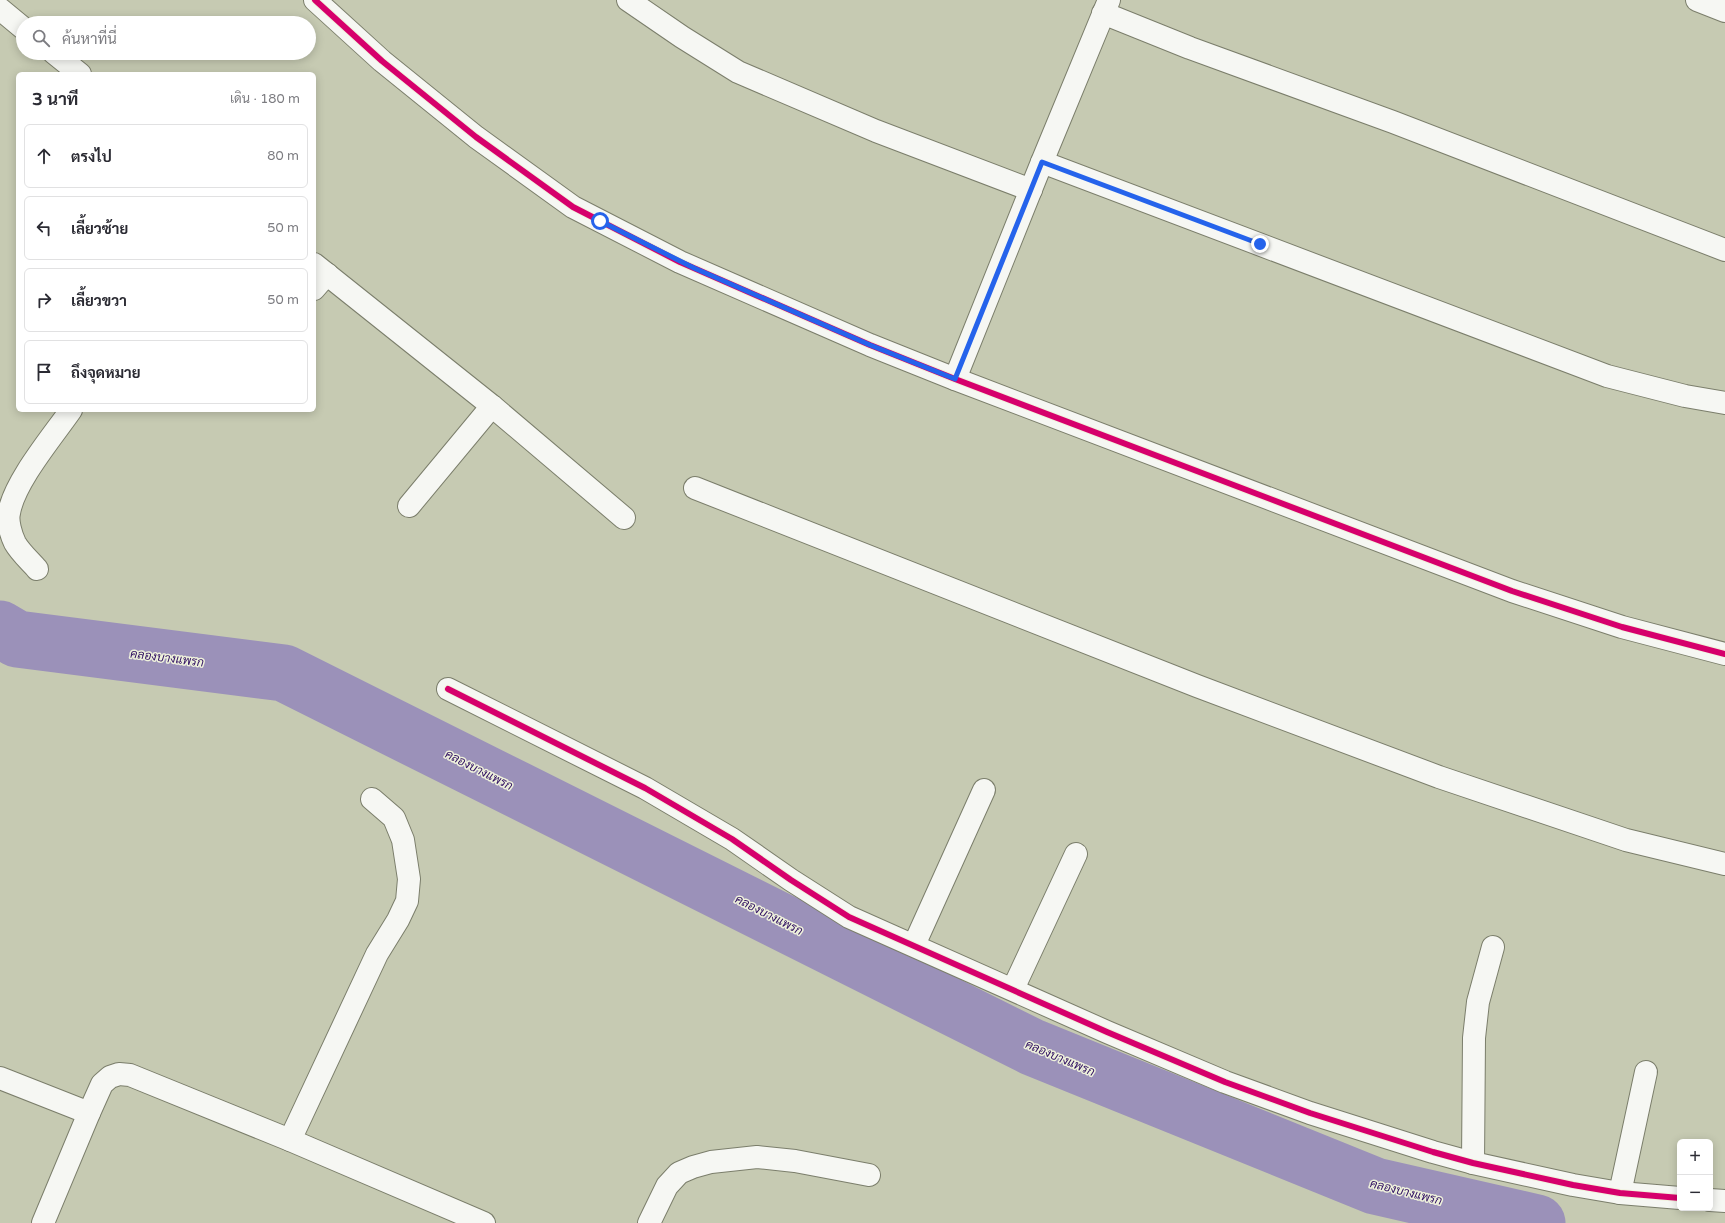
<!DOCTYPE html>
<html lang="th">
<head>
<meta charset="utf-8">
<style>
  :root { --surface:#fff; --page:#f7f7f7; --text:#2b2b33; --muted:#7c7c81; --line:#e1e1e2 }
  body { margin:0; font-family:"Varela Round",Sarabun,sans-serif; background:var(--page); color:var(--text) }
  .controls { position:absolute; right:12px; bottom:12px; display:grid; overflow:hidden; border-radius:6px; box-shadow:0 2px 10px #0003 }
  .controls button { width:36px; height:36px; display:grid; place-items:center; padding:0; border:0; border-bottom:1px solid var(--line); background:var(--surface); color:var(--text); font:20px sans-serif }
  .stop { position:absolute; width:12px; height:12px; margin:-9px; border:3px solid #2563eb; border-radius:50%; background:#fff }
  .stop.end { background:#2563eb; border-color:#fff; box-shadow:0 1px 4px #0008 }
  .list { margin:0; padding:0; list-style:none }
  h2 { display:flex; justify-content:space-between; align-items:center; height:52px; margin:0; padding:0 16px; font-size:17px }
  h2 small { font-size:13px; font-weight:400; color:var(--muted) }
  .list li { display:grid; grid-template-columns:26px 1fr auto; gap:12px; align-items:center; box-sizing:border-box; height:64px; margin:0 8px 8px; padding:0 8px; border:1px solid var(--line); border-radius:6px }
  .list b { display:block; font-size:15px; white-space:nowrap }
  .list em { font-size:13px; font-style:normal; color:var(--muted) }
  .icon { flex:none; width:22px; height:22px; fill:none; stroke:currentColor; stroke-width:2; stroke-linecap:round; stroke-linejoin:round }
  .map { position:relative; flex:none; width:1725px; height:1223px; overflow:hidden }
  .search { position:absolute; background:var(--surface); box-shadow:0 2px 10px #0003; left:16px; top:16px; width:300px; height:44px; display:flex; align-items:center; gap:10px; box-sizing:border-box; padding:0 14px; border-radius:22px; color:var(--muted); font-size:15px }
  .panel { position:absolute; background:var(--surface); box-shadow:0 2px 10px #0003; left:16px; top:72px; width:300px; height:340px; border-radius:6px }
  .map>svg:first-child { display:block }
  .lines { fill:none; stroke-linecap:round; stroke-linejoin:round }
  .river { stroke:#9b91b9; stroke-width:57 }
  .minor-casing { stroke:#7b7e6b; stroke-width:24 }
  .minor { stroke:#f6f7f3; stroke-width:22 }
  .cycleway-casing { stroke:#eff2dc; stroke-width:8 }
  .cycleway { stroke:#d6006c; stroke-width:6 }
  .route { stroke:#2563eb; stroke-width:5 }
  .labels { text-anchor:middle; dominant-baseline:central; stroke-width:3; stroke-linejoin:round; paint-order:stroke }
  .water-label { font-size:12px; font-style:italic; fill:#311163; stroke:#eff2dc }
</style>
</head>
<body>
<div class="map">
<svg width="1725" height="1223" viewBox="0 0 1725 1223">
  <rect width="100%" height="100%" fill="#c6cab2"/>
  <g class="lines">
    <path class="river" d="M0 629 17 639 284 673 1032 1047 1375 1186 1537 1223"/>
    <defs>
      <g id="minor">
        <path d="M315 0 382 61 476 137 573 207 680 262 870 345 955 379 1512 591 1622 627 1725 654"/>
        <path d="M628 0 682 37 738 72 876 131 1031 190"/>
        <path d="M1697 0 1725 11"/>
        <path d="M0 9 23 28"/>
        <path d="M1103 13 1190 48 1393 122 1725 250"/>
        <path d="M54 53 80 74"/>
        <path d="M1042 162 1607 376 1685 396 1725 403"/>
        <path d="M314 264 492 406 624 518"/>
        <path d="M314 289 327 274"/>
        <path d="M955 379 1042 162 1109 0"/>
        <path d="M695 488 1197 686 1439 777 1626 840 1725 864"/>
        <path d="M409 506 492 406"/>
        <path d="M37 569C30 561 20 552 15 543 11 535 7 521 9 513 14 482 53 436 71 410"/>
        <path d="M448 689 645 788 732 839 791 880 849 917 1107 1032 1225 1082 1310 1113 1433 1152 1473 1163 1573 1185 1620 1193 1680 1198"/>
        <path d="M914 945 984 790"/>
        <path d="M1013 989 1076 854"/>
        <path d="M0 1078 89 1113"/>
        <path d="M290 1140 377 954 398 920 407 901 409 879 403 840 394 818 372 799"/>
        <path d="M1473 1163 1474 1038 1478 1002 1493 947"/>
        <path d="M1620 1193 1646 1072"/>
        <path d="M1710 1200 1725 1201"/>
        <path d="M43 1223 89 1113 102 1084 110 1077 119 1074 130 1075 290 1140 484 1223"/>
        <path d="M649 1223 667 1186 679 1173 693 1167 711 1162 757 1157 795 1161 869 1175"/>
      </g>
    </defs>
    <use href="#minor" class="minor-casing"/>
    <use href="#minor" class="minor"/>
    <defs>
      <g id="cycleway">
        <path d="M315 0 382 61 476 137 573 207 680 262 870 345 955 379 1512 591 1622 627 1725 654"/>
        <path d="M448 689 645 788 732 839 791 880 849 917 1107 1032 1225 1082 1310 1113 1433 1152 1473 1163 1573 1185 1620 1193 1680 1198"/>
      </g>
    </defs>
    <use href="#cycleway" class="cycleway-casing"/>
    <use href="#cycleway" class="cycleway"/>
  </g>
  <g class="lines">
    <path class="route" d="M600 221 694 268 870 345 955 379 1042 162 1260 244"/>
  </g>
  <g class="labels">
    <g class="water-label">
      <text transform="translate(167 658) rotate(7)">คลองบางแพรก</text>
      <text transform="translate(479 770) rotate(27)">คลองบางแพรก</text>
      <text transform="translate(769 915) rotate(27)">คลองบางแพรก</text>
      <text transform="translate(1060 1058) rotate(23)">คลองบางแพรก</text>
      <text transform="translate(1406 1192) rotate(14)">คลองบางแพรก</text>
    </g>
  </g>
</svg>
<div class="controls">
<button>+</button>
<button>−</button>
</div>
<div class="stop" style="left:600px;top:221px"></div>
<div class="stop end" style="left:1260px;top:244px"></div>
<div class="search"><svg class="icon" aria-label="search" viewBox="0 0 24 24"><circle cx="10" cy="10" r="6"/><path d="M15 15l6 6"/></svg>ค้นหาที่นี่</div>
<section class="panel">
<h2>3 นาที<small>เดิน · 180 m</small></h2>
<ul class="list">
<li><svg class="icon" aria-label="ahead" viewBox="0 0 24 24"><path d="M12 20V5M6 11l6-6 6 6"/></svg><div><b>ตรงไป</b></div><em>80 m</em></li>
<li><svg class="icon" aria-label="left" viewBox="0 0 24 24"><path d="M17 20v-9H6M10 6l-5 5 5 5"/></svg><div><b>เลี้ยวซ้าย</b></div><em>50 m</em></li>
<li><svg class="icon" aria-label="right" viewBox="0 0 24 24"><path d="M7 20v-9h11M14 6l5 5-5 5"/></svg><div><b>เลี้ยวขวา</b></div><em>50 m</em></li>
<li><svg class="icon" aria-label="arrive" viewBox="0 0 24 24"><path d="M6 21V4h12l-3 4 3 4H6"/></svg><div><b>ถึงจุดหมาย</b></div></li>
</ul>
</section>
</div>
</body>
</html>
